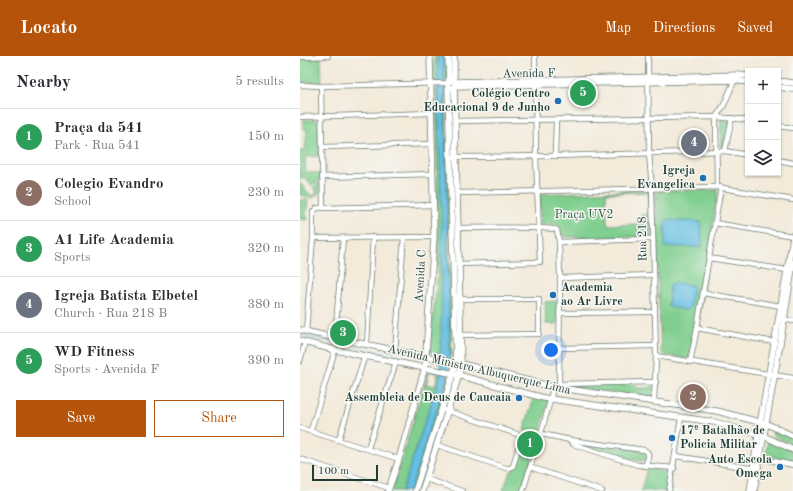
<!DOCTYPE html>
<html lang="en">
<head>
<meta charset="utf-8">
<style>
  :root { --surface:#fff; --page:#f2f2f3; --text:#2b2b33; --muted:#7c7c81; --line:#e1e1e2; --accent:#b45309 }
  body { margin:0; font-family:"Old Standard TT",serif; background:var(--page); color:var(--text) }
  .controls { position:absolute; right:12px; top:12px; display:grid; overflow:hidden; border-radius:0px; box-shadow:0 1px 3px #0004 }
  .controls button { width:36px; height:36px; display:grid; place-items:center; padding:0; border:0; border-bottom:1px solid var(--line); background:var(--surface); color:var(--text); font:20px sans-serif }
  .scale { position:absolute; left:12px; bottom:10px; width:66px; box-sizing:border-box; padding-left:4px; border:2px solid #1f3d34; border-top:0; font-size:11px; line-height:14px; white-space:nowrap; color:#1f3d34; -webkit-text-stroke:3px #f6f6f2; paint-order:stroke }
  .you { position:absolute; left:251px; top:294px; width:14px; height:14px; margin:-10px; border:3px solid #fff; border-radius:50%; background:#1a73e8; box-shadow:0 0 0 6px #1a73e833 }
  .badge { display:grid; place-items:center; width:26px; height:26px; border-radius:50%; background:var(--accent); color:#fff; font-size:13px; font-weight:700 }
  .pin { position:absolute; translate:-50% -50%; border:2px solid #fff; box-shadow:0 1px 4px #0006 }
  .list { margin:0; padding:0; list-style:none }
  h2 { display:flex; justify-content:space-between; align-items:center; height:52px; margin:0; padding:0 16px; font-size:17px }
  h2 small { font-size:13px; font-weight:400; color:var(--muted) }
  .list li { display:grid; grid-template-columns:26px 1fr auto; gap:12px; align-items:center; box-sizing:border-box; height:56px; padding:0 16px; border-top:1px solid var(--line) }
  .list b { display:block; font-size:15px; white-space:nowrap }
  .list p { margin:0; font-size:13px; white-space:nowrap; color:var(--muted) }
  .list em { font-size:13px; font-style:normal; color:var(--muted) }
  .actions { display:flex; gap:8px; padding:12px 16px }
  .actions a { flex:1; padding:9px 0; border:1px solid var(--accent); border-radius:0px; text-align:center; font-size:14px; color:var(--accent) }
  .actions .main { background:var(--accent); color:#fff }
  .icon { flex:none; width:22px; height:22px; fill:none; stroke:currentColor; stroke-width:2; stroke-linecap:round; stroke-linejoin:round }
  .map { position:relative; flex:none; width:493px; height:435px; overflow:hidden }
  header { display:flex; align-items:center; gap:24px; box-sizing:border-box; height:56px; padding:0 20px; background:var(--accent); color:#fff }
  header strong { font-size:19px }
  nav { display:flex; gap:22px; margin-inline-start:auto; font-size:14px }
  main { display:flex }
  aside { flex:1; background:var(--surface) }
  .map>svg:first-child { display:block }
  .green { fill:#80cf8f; stroke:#508662; fill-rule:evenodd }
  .water { fill:#65bee3; stroke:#427e8c }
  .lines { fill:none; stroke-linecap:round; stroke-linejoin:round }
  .stream { stroke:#65bee3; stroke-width:1.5 }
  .minor-casing { stroke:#697a6e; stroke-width:6 }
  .tertiary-casing { stroke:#697a6e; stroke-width:7 }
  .minor { stroke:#fff; stroke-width:4.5 }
  .tertiary { stroke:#fff; stroke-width:5.5 }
  .poi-dot { fill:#1f6fb2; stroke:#f6f6f2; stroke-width:1.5 }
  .labels { text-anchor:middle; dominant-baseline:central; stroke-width:3; stroke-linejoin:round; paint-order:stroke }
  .street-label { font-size:12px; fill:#1f3d34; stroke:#f6f6f2 }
  .poi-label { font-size:12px; font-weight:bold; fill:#1f3d34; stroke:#f6f6f2; text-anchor:end }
  .park-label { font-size:12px; fill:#325a46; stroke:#f6f6f2 }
</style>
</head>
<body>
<header>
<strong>Locato</strong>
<nav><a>Map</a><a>Directions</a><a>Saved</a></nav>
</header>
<main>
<aside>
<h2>Nearby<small>5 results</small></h2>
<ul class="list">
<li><span class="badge" style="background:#2e9e5b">1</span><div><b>Praça da 541</b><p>Park · Rua 541</p></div><em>150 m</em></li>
<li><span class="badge" style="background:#8d6e63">2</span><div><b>Colegio Evandro</b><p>School</p></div><em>230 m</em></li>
<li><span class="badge" style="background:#2e9e5b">3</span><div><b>A1 Life Academia</b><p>Sports</p></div><em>320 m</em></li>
<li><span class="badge" style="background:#6b7280">4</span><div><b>Igreja Batista Elbetel</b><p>Church · Rua 218 B</p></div><em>380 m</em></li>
<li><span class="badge" style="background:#2e9e5b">5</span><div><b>WD Fitness</b><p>Sports · Avenida F</p></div><em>390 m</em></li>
</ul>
<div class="actions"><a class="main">Save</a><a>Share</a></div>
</aside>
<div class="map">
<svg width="493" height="435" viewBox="0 0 493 435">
  <rect width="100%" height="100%" fill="#f6f6f2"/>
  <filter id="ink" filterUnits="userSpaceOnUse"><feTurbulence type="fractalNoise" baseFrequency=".025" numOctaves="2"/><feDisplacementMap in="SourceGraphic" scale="8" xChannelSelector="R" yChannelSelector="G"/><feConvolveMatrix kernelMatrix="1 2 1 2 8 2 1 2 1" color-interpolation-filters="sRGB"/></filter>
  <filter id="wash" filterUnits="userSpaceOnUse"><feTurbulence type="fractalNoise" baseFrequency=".012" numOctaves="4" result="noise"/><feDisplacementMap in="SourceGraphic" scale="16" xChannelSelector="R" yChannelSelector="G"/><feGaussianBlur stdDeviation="0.9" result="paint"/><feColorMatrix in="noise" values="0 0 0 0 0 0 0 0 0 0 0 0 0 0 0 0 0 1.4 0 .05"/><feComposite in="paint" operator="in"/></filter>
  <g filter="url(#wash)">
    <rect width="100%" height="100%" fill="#f3ead9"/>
    <g class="green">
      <path d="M134 0H147L148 23 146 25 136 26 134 25Z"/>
      <path d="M21 1 22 27 0 26V2Z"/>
      <path d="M136 32H146L152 300 129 297 138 216Z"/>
      <path d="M3 64H18L19 100 5 101 6 116 20 117V124L11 129 4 121 0 124V95H5L7 73H3Z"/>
      <path d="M421 64 431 65 425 90 421 91Z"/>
      <path d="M20 126V136L13 142 0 139V127L12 141 17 136 13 131Z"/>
      <path d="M349 134 351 137V181H264C261 178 261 176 260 172 257 166 247 169 241 169L240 167V139L241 138ZM348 136 349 158 341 159V168L307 169 306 137Z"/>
      <path d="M418 134 398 265 389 301 387 303 364 299 361 296 358 223 357 136 359 135Z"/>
      <path d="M0 144H8L6 164 0 163Z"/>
      <path d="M257 245V268H246L245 246Z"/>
      <path d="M130 315 150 321 113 435H92L122 336 129 316ZM130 315 138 318 135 330 126 328Z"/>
      <path d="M334 328 337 332H350L352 329H354L353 342 273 331V329Z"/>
      <path d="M234 341 249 345 222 435H203L210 416 216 412 227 377 224 374Z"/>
      <path d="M473 374 493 381V389L473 379 472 377Z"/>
      <path d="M468 384 493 395V406L473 401H465Z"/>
      <path d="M268 385 347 395 346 403 342 405 335 404Z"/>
      <path d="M347 412 370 417 366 435H341Z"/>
    </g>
    <g class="water">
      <path d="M137 0H144L150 300 148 319 110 435H102L137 329 140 319V298L141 286 142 183Z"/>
      <path d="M367 164 401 166 402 191H365V166Z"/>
      <path d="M372 227 393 229 390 253 386 254 368 251 370 229Z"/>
    </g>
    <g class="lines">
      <g class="stream">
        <path d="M0 279 40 288"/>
        <path d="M57 291 106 302"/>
      </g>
    </g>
  </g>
  <g filter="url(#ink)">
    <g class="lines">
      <defs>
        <g id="minor">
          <path d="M348 0 349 97 352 133 356 300 354 346"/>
          <path d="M0 1 28 0"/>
          <path d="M0 29 21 30 148 27"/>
          <path d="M0 61 132 57"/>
          <path d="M155 65 416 61 448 64"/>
          <path d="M478 70 493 72"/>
          <path d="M22 91 132 88"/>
          <path d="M425 95 432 62"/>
          <path d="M255 100 256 64"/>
          <path d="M154 101 255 100 425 95 448 99"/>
          <path d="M478 104 493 107"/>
          <path d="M22 121 133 118"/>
          <path d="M417 131 416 61 424 49 435 23"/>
          <path d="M157 137 417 131 493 144"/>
          <path d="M23 152 134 149"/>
          <path d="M415 167 493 180"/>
          <path d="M158 172C172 172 250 170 257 174L259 186 260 222 259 328 258 332"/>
          <path d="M13 182 134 181"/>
          <path d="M259 186 353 183"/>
          <path d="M409 202 487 214"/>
          <path d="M157 208 240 206 236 100 235 0"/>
          <path d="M260 222 353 219"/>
          <path d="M403 237 481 250"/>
          <path d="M157 241 159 243H239V278L158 279"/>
          <path d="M259 257 355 256"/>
          <path d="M483 263 493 265"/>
          <path d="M397 272 474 286"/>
          <path d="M6 276 13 182V156L17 152H23L21 30"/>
          <path d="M35 282 43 182"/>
          <path d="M67 288 73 181"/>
          <path d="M259 292 355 290"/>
          <path d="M95 295 104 181"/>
          <path d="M356 300 493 322"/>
          <path d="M0 305 5 287"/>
          <path d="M390 306 397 272 421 131"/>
          <path d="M259 328 356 326"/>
          <path d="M0 372 99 403"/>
          <path d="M11 374 35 294"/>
          <path d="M242 378 270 384 344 394C352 397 347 404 345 410"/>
          <path d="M39 383 65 299"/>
          <path d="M270 384 273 388 338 409 374 412"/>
          <path d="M137 389 206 412H210L213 410 221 383 220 380 217 378 145 354"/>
          <path d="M68 392 96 306"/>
          <path d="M376 400 456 413"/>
          <path d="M459 402 493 409"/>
          <path d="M0 403 89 432"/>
          <path d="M230 411 302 435"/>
          <path d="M126 423 162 435"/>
          <path d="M223 435C233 400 246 367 253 331"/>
          <path d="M369 435 381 362"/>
        </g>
        <g id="tertiary">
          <path d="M148 0 149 25"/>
          <path d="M154 25V0"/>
          <path d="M478 25 493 27"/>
          <path d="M155 26 438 19 448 20"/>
          <path d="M155 30 434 24 448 26"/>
          <path d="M478 31 493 33"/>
          <path d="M0 274 35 282 166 309 253 331 417 355 467 368 493 380"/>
          <path d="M0 285 35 294 150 317 244 342 414 366 464 380 493 394"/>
          <path d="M88 435 99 403 125 311 134 181 130 0"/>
          <path d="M115 435 153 318 156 307 148 31"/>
          <path d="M122 435 159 319 161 308 159 208 154 31 155 28 153 24 149 25 148 28V31L151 32 154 31"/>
          <path d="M450 435 458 379 493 181"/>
          <path d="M454 435C467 359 482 283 493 206"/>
        </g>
      </defs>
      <use href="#minor" class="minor-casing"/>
      <use href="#tertiary" class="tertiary-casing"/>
      <use href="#minor" class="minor"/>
      <use href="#tertiary" class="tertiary"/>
    </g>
  </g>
  <g class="poi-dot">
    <circle cx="258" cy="45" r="4"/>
    <circle cx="403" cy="122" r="4"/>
    <circle cx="253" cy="239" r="4"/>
    <circle cx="219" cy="342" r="4"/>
    <circle cx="372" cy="382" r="4"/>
    <circle cx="480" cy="411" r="4"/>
  </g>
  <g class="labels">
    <g class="street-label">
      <text transform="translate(229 18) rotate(-1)">Avenida F</text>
      <text transform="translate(343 183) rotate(-91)">Rua 218</text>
      <text transform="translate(121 220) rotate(-87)">Avenida C</text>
      <text transform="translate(179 314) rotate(13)">Avenida Ministro Albuquerque Lima</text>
    </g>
    <g class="poi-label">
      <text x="250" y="38">Colégio Centro<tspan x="250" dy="14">Educacional 9 de Junho</tspan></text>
      <text x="395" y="115">Igreja<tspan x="395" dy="14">Evangelica</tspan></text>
      <text x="261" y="232" text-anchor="start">Academia<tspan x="261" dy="14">ao Ar Livre</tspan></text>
      <text x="211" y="342">Assembleia de Deus de Caucaia</text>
      <text x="380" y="375" text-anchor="start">17º Batalhão de<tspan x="380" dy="14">Policia Militar</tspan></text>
      <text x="472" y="404">Auto Escola<tspan x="472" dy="14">Omega</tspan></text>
    </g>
    <g class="park-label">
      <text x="284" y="159">Praça UV2</text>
    </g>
  </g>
</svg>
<div class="controls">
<button>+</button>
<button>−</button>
<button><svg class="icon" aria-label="layers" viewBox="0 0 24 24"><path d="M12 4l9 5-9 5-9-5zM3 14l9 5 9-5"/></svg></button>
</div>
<div class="scale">100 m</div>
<div class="you"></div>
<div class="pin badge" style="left:230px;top:388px;background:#2e9e5b">1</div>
<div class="pin badge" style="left:393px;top:341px;background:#8d6e63">2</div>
<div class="pin badge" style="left:43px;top:277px;background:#2e9e5b">3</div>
<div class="pin badge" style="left:394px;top:87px;background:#6b7280">4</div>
<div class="pin badge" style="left:283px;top:37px;background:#2e9e5b">5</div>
</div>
</main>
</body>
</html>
